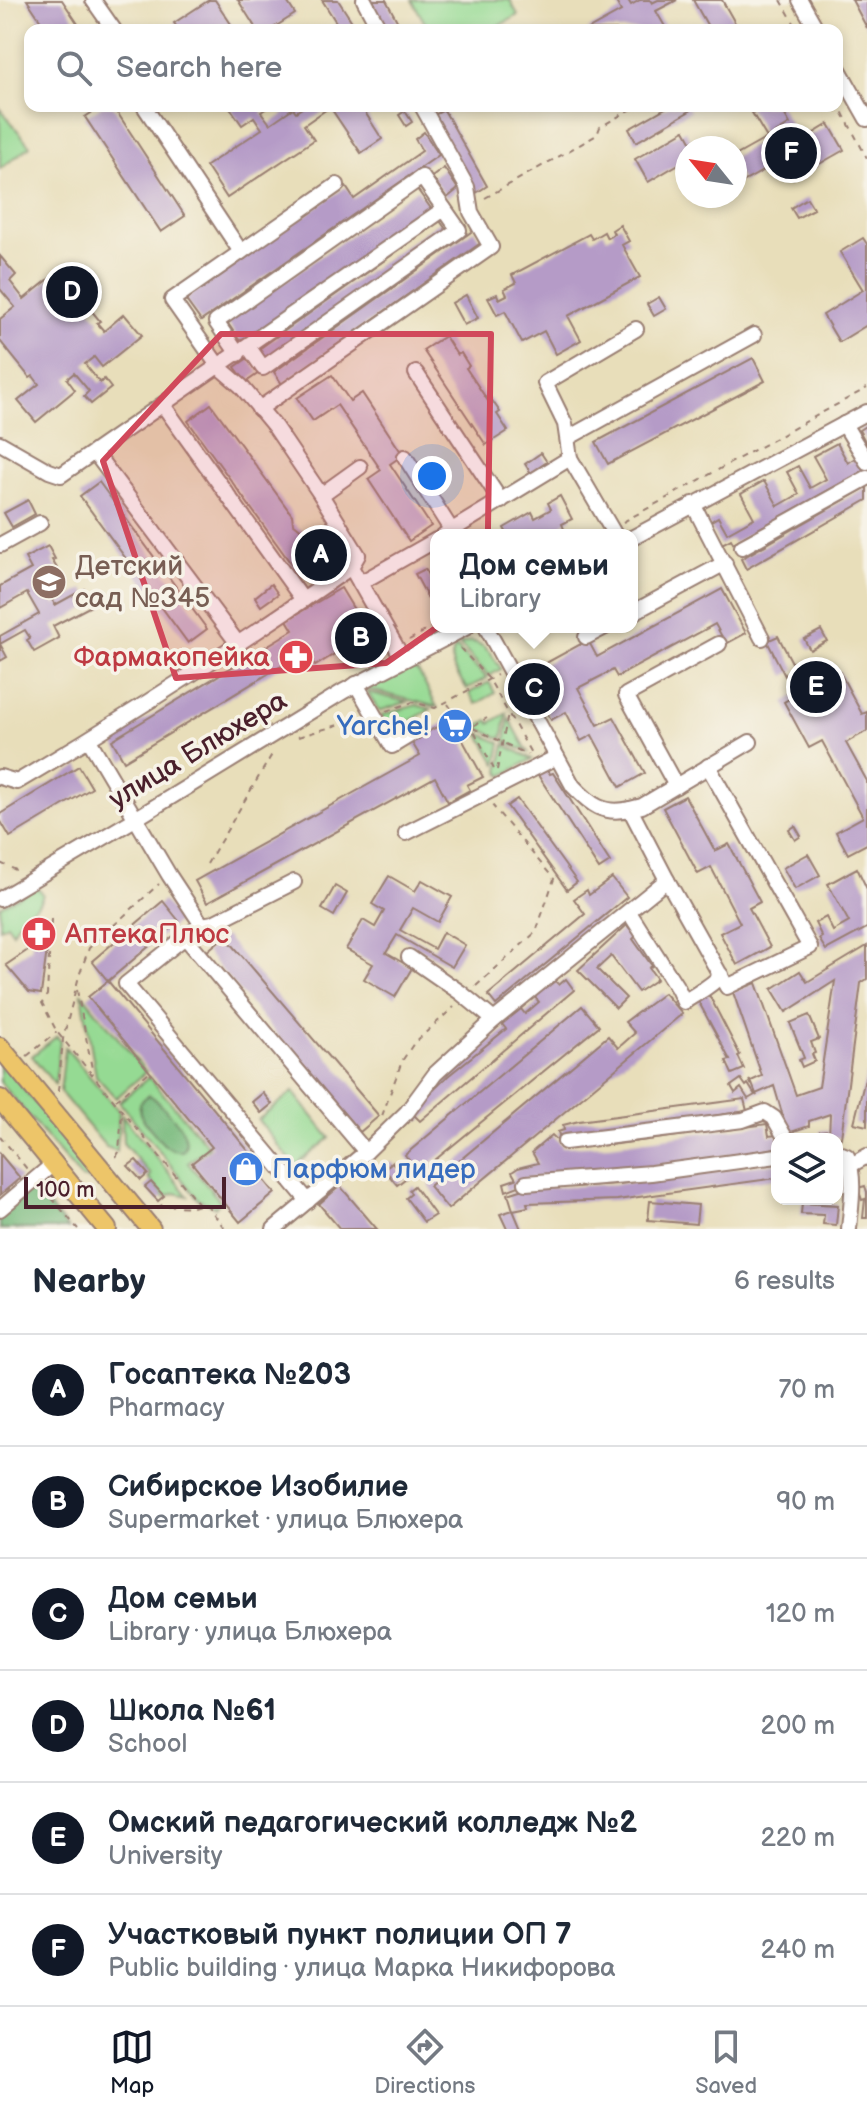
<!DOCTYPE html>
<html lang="en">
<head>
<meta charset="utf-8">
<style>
  :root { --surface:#fff; --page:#f6f6f7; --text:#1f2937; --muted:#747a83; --line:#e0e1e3; --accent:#111827 }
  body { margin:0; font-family:"Balsamiq Sans",sans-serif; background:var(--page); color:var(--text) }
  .controls { position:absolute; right:24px; bottom:24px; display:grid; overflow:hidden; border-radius:16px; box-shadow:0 4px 12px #0003 }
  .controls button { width:72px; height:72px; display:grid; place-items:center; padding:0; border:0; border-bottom:2px solid var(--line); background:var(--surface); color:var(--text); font:40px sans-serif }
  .compass { position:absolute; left:675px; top:136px; width:72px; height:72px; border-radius:50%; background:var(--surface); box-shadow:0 4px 12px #0003; rotate:300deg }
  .scale { position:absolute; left:24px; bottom:20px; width:202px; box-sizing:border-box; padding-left:8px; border:4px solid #4a1f2b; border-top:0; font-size:22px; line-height:28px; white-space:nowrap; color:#4a1f2b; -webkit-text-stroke:6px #f7f3e8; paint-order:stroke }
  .you { position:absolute; left:432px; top:476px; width:28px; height:28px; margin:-20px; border:6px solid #fff; border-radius:50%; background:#1a73e8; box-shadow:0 0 0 12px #1a73e833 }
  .badge { display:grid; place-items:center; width:52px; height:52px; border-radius:50%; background:var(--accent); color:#fff; font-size:26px; font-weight:700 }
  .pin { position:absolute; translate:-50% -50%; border:4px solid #fff; box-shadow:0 2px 8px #0006 }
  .popup { position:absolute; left:430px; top:529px; width:208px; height:104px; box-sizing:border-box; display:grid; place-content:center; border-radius:16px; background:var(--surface); filter:drop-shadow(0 2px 6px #0005); font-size:26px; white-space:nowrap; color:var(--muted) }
  .popup b { font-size:30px; color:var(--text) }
  .popup::after { content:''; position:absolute; left:50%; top:100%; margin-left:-16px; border:16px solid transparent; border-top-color:var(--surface) }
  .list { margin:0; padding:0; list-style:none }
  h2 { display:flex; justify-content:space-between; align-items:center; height:104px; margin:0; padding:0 32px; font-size:34px }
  h2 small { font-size:26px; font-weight:400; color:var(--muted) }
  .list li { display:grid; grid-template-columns:52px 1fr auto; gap:24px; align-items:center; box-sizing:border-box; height:112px; padding:0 32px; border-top:2px solid var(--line) }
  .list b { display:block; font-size:30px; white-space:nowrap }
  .list p { margin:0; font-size:26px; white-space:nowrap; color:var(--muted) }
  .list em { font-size:26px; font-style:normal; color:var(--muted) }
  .icon { flex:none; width:44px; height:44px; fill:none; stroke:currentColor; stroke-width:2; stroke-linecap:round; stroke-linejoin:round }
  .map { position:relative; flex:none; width:867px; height:1229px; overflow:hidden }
  .search { position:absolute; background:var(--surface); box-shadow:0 4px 12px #0003; left:24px; right:24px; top:24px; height:88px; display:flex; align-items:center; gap:20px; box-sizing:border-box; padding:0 28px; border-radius:16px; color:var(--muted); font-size:30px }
  .sheet { height:776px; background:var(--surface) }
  nav { display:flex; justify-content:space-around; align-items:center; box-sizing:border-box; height:112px; border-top:2px solid var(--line); background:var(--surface); font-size:22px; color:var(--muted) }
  nav a { display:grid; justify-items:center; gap:4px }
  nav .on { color:var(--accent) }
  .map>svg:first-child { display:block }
  .green { fill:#95da93; stroke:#707c5f; stroke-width:2 }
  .forest { fill:#78ba7d; stroke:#616c54; stroke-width:2 }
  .building { fill:#b59bc7 }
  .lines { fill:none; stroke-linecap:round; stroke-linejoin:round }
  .minor-casing { stroke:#997e72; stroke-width:18 }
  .major-casing { stroke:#997e72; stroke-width:22 }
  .path { stroke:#997e72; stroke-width:2; stroke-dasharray:6 6; stroke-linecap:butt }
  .minor { stroke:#fff; stroke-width:14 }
  .major { stroke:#edc569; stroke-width:18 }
  .marked { fill:#d1495b; fill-opacity:0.2; stroke:#d1495b; stroke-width:6; stroke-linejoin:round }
  .labels { text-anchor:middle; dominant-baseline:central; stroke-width:7; stroke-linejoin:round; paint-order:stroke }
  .education-label { font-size:28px; fill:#785e54; stroke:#f7f3e8; text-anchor:start }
  .health-label { font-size:28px; fill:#be3a42; stroke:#f7f3e8; text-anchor:end }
  .shop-label { font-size:28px; fill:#366cbe; stroke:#f7f3e8; text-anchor:end }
  .street-label { font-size:28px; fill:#4a1f2b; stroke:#f7f3e8 }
</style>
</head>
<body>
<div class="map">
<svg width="867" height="1229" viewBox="0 0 867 1229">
  <rect width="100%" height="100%" fill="#f7f3e8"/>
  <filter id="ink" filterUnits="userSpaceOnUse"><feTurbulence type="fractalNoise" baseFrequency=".0125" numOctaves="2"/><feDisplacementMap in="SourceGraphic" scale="16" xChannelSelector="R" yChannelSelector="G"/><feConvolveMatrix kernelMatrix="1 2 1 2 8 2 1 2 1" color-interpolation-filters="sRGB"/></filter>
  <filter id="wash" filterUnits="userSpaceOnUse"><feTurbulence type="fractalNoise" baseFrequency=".006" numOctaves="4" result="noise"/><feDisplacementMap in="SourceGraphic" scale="32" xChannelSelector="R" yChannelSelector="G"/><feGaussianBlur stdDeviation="1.8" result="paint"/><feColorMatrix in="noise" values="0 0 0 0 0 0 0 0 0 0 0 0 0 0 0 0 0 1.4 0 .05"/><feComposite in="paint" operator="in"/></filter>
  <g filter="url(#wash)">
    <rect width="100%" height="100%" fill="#e8deba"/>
    <g class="green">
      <path d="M412 0H510L518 15 491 30H429Z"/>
      <path d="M0 108 30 146 0 169Z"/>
      <path d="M471 641C487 645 493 656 501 669L489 676 459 644Z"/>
      <path d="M456 647 487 678 467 689C458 674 445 664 456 647Z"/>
      <path d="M410 667 419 673 437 707 363 688Z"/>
      <path d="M489 682 495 693 476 704 469 693Z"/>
      <path d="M367 692 407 702 379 711Z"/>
      <path d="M416 705 431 709 390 732 381 715Z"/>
      <path d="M507 713 502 739 476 727 488 720 490 723Z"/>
      <path d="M509 718 528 752 505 742Z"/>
      <path d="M479 733 501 743 497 764 496 763Z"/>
      <path d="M505 745 532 759 502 776 499 771Z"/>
      <path d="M32 889H39L43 894C40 906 34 907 25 914 20 918 16 926 13 932L7 924 0 928V906Z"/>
      <path d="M82 994 146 1072 116 1098 96 1076Z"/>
      <path d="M57 1036 60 1041 55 1085 32 1056Z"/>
      <path d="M65 1047 119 1111 117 1151 106 1147 60 1092Z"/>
      <path d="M0 1061 90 1168 91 1177 88 1180 81 1178 0 1082Z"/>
      <path d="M149 1077 209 1147 188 1163 221 1202 215 1207 198 1199 119 1102Z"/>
      <path d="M293 1092 330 1138 295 1166 258 1120Z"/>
      <path d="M122 1115 188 1196 175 1193 165 1197 148 1178 151 1175 123 1143Z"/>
    </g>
    <g class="forest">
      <path d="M149 1095 154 1098C165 1110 195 1133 183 1151 176 1151 175 1151 169 1148 163 1145 159 1139 155 1134 144 1121 129 1107 149 1095Z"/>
      <path d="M33 1186 68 1229H0V1200Z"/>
    </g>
    <g id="blocks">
      <g class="building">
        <path d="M27 0H62L82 30H47Z"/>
        <path d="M209 0H215L235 30H179L174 23Z"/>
        <path d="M238 0H286L295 14 270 30H257Z"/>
        <path d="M322 0H338L356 28 353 30H341Z"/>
        <path d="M371 0H386L402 30H387Z"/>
        <path d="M615 0H628L631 5 640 0H650L652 3 658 0H677L656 11 667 30H587L621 11Z"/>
        <path d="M693 0H722L739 30H710Z"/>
        <path d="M852 0H867V28Z"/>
        <path d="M102 106H113L185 216 161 232 85 117Z"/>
        <path d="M229 106H270L261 112 270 124 293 108 296 112 305 106H361L382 139 361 153 330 107 304 125 314 140 227 198 206 166 262 129 254 117 242 125Z"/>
        <path d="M669 106H687L690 111 636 142 629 129Z"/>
        <path d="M748 106H780L790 124 774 134 780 144 789 139 795 150 807 143 804 139 829 124 844 150 793 179 782 160 743 182 735 169V156L767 138Z"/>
        <path d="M444 110 487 186 476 193 432 116Z"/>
        <path d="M405 111 412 122 406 126 399 115Z"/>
        <path d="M685 130 695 148H687V159L648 182 635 159Z"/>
        <path d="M424 132 439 155 201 321 185 299 346 187 354 199 422 151 415 139Z"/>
        <path d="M444 168 458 189 447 198 432 177Z"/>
        <path d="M417 189 432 210 242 344 227 322Z"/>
        <path d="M807 198 814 209 797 218 791 208Z"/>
        <path d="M440 221 448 232 267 361 259 349Z"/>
        <path d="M620 225 629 241 622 245 640 277 568 316 581 340 556 354 544 331 522 343 505 311 497 315 488 298 497 294 499 299 507 295 504 289 516 283 512 275 589 234 592 239 604 232 607 238 614 234 612 230Z"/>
        <path d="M474 230 482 242 282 384 274 372Z"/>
        <path d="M863 238 867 244V325L839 342 823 315 863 290 840 252Z"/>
        <path d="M0 256 16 275 10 281 24 299 59 271 100 321 97 323 104 331 124 314 142 335 102 367 94 357 85 364 100 383 104 379 111 388 91 404 84 396 89 391 74 373 67 379 75 390 36 422 18 401 39 384 33 376 30 378 0 341V319L15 307 0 289Z"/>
        <path d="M466 295 478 318 464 325 452 303Z"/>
        <path d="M659 297 666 309 654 316 647 304Z"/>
        <path d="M445 336 457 355 461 353 469 366 466 368 488 401 491 399 500 412 497 414 508 431 486 445 423 350Z"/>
        <path d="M248 358 259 373 246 382 235 367Z"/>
        <path d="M753 358 765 381 608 464 596 442Z"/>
        <path d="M332 375 350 401 362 393 403 455 390 464 431 526 409 541 368 479 381 470 337 405 313 421 297 398Z"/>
        <path d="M211 404 292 515 293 523 304 532 324 559 300 576 188 421Z"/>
        <path d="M867 425V445L859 430Z"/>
        <path d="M837 443 848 463 858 456 867 469 733 543 731 539 720 545 708 523 718 517 727 533 754 518 741 494 764 481 778 506 799 494 787 472 798 466 810 488 826 479 813 456Z"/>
        <path d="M541 453 547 462 531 473 525 464Z"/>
        <path d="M99 482 207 629 188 643 80 496Z"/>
        <path d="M867 487V500L746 569 741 559Z"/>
        <path d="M560 496 572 519 562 524 564 529 553 535H508L504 528 532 512 535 518 551 509 548 503Z"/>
        <path d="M28 500 35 514 12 527 4 513Z"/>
        <path d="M48 546 55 559 52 560 58 570 42 579 55 605 84 589 93 605 53 626 59 638 34 652 27 640 30 638 25 630 0 644 7 657 0 661V636L39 614 27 593 0 608V586L31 569 25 558Z"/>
        <path d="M425 569 436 590V603L432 606 415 574Z"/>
        <path d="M271 584 278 594 261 606 255 597Z"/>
        <path d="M341 588 368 633 315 666 306 651 124 761 112 740 293 630 287 620Z"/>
        <path d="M722 589 746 633 726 644 715 624 617 677 613 670 578 688 598 725 614 717 645 773 620 787 592 735 581 741 566 712 551 720 526 674 588 640 597 657Z"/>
        <path d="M821 630 827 641 810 650 804 639Z"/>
        <path d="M778 636 796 670 785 676 767 641Z"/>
        <path d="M839 671 862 714 867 712V731L846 743 867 781V844L848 854 836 832 863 817 822 741 809 748 784 702Z"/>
        <path d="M451 719 483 777 467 785 470 790 448 802 435 777 207 903 195 881 420 756 411 741Z"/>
        <path d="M79 766 92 788 10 837 0 820V814Z"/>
        <path d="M545 766 550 774 553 773 610 862 599 869 536 772Z"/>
        <path d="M685 796 715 851 729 844 760 902 749 908 770 947 737 965 720 933 740 923 711 867 698 874 663 808Z"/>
        <path d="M517 799 577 882 567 890 507 806Z"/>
        <path d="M795 826 801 836 795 840 789 830Z"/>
        <path d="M808 854 820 875 795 889 783 868Z"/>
        <path d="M857 868 867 889V928L826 950 819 939 822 937 815 923 826 917 833 931 849 922 828 884Z"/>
        <path d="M389 876 415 891 422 880 452 897 438 922 413 908 400 930 434 949 443 932 465 945 452 967 397 935 386 953 412 968 395 997 364 979 373 964 346 949 363 920 375 927 384 911 372 904Z"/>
        <path d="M612 878 627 897 496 1005 488 995 585 914 574 899 587 890 589 895Z"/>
        <path d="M335 886 347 893 334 916 322 909Z"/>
        <path d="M163 901 179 921 108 981 92 961Z"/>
        <path d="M627 925 636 936 633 939 652 966 649 968 657 979 638 992 611 956 597 969 626 998 616 1008 578 970Z"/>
        <path d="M39 934 49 935 41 994 29 992 6 965 31 948 33 938Z"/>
        <path d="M225 936 379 1116 360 1132 206 952Z"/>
        <path d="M867 946V979L861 983 841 1138 829 1136 830 1114 809 1121V1126L788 1133 774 1086 756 1094 751 1081 762 1076 733 992 756 983 796 1095 819 1087 835 981 786 1012 772 989 800 971 807 982Z"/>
        <path d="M566 979 574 990 420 1121 411 1112 448 1076 506 1029 502 1024 521 1009 525 1014 539 1002 534 996 554 980 559 985Z"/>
        <path d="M108 981 265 1171 260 1175 275 1193 240 1222 192 1163 212 1147 88 997Z"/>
        <path d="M707 991 740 1055 738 1056 744 1069 732 1074 726 1061 730 1060 696 997Z"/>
        <path d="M664 993 682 1014 448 1209 429 1186 608 1036 618 1048 635 1033 625 1022Z"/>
        <path d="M582 1006 599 1026 419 1173 405 1155Z"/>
        <path d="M809 1015 819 1039 811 1042 815 1053 812 1054 815 1061 802 1067 799 1060 804 1058 790 1023Z"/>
        <path d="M866 1075H867V1126L854 1123Z"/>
        <path d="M741 1079 746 1086 748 1084 755 1095 748 1099 741 1088 735 1093 731 1086Z"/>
        <path d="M263 1093 272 1104 261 1113 252 1102Z"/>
        <path d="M744 1099 747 1111 560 1138 558 1132 564 1130 563 1125 579 1121Z"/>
        <path d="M767 1124 769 1136 778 1135 777 1148 634 1169 524 1179 518 1182 519 1186 506 1191 504 1183 516 1179 512 1172 518 1168 538 1163 532 1152 552 1135 562 1145 561 1147 610 1145Z"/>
        <path d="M828 1130 829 1139H821L820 1131Z"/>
        <path d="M0 1154 20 1178 0 1195Z"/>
        <path d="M136 1160 148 1174 141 1180 128 1166Z"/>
        <path d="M392 1162 406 1178 397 1185 384 1169Z"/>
        <path d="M777 1163V1178L617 1200 527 1203 528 1207 513 1210 508 1194 524 1189 619 1184Z"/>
        <path d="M151 1182 164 1196 158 1201 145 1187Z"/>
        <path d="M340 1186 377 1229H340L319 1204Z"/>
        <path d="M414 1186 435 1215 424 1222 406 1198 411 1194 409 1190Z"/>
        <path d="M865 1186 867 1192V1218H863L865 1199 862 1200 858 1188Z"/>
        <path d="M650 1201 698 1205 696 1224 648 1220Z"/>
        <path d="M802 1203 838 1205 836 1225 823 1224 824 1215 801 1214Z"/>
        <path d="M513 1210 521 1229H507L500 1214Z"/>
      </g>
    </g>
  </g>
  <g filter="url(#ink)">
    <use href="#blocks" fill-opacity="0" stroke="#997e72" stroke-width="2"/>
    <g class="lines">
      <defs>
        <g id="minor">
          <path d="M93 0 114 30"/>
          <path d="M364 0 380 30"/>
          <path d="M800 0 817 30"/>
          <path d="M837 66 867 119"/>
          <path d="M144 106 241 252"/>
          <path d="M337 185 172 300 219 367 241 386 275 427 321 495 358 555 351 567 403 659"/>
          <path d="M238 354 216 322 422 177 459 230 263 368 248 346"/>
          <path d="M416 373 501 501"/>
          <path d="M163 405 303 600"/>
          <path d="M259 409 491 247 471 212 467 187 422 106"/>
          <path d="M844 424 867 462"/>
          <path d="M568 438 754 335"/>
          <path d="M0 443 49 471 61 475 444 209"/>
          <path d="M95 453 239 645"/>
          <path d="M405 457 452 531"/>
          <path d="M321 495 360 467"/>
          <path d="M693 504 762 638"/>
          <path d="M444 535 570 458"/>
          <path d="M615 535 570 458 565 424 545 383 636 329"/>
          <path d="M632 538 867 412"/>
          <path d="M0 545 40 523"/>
          <path d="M742 547 867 478"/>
          <path d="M360 583 436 540"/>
          <path d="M632 613 725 563"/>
          <path d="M486 627 573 786C591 805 603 815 630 809L667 880 727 987 810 947 708 766"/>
          <path d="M586 637 605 627"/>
          <path d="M356 684 392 746 415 732"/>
          <path d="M89 740 169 875 202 925 185 937 366 1152"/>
          <path d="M0 777 17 782C132 714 242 643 351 567"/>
          <path d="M676 786 626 695 719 644"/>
          <path d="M630 809 642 806 750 742"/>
          <path d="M406 833 557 757"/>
          <path d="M0 899 135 819 344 691 467 627"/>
          <path d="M629 912 678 989 684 1002C697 993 712 986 721 975"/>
          <path d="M202 925 213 923 294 882"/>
          <path d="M185 937 126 984 308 1201"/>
          <path d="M409 957 461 993 494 1020"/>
          <path d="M565 1142 743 1120 765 1112 774 1118 786 1139"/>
          <path d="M837 1152 847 1156C856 1178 851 1206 849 1229"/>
          <path d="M851 1165 867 1156"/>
          <path d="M526 1183 651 1173 777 1156"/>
          <path d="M0 1209 53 1164"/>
          <path d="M274 1229 366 1152 407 1112 435 1074 494 1020 667 880"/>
        </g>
        <g id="major">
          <path d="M0 1047 151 1229"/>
          <path d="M0 1099 107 1229"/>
        </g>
      </defs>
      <use href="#minor" class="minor-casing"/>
      <use href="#major" class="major-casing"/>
      <g class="path">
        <path d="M781 0 798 30"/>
        <path d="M837 102 867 158"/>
        <path d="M485 198 597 135 600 127 637 106"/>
        <path d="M623 522 867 388"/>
        <path d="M409 640 436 625"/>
        <path d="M460 648 489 679 532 755"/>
        <path d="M448 704 463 726 469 725"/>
        <path d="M386 711 413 702 435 708 497 675"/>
        <path d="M469 721 496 773"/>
        <path d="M473 726 487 718"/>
        <path d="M473 728 528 755"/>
        <path d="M298 737 361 718"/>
        <path d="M497 770 508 714"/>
        <path d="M0 863 16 870"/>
        <path d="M207 864 274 751"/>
        <path d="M51 919 47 995 42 1003 57 1032 199 1204 207 1205 225 1229"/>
        <path d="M476 986 536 932 554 879 492 805"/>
        <path d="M77 990 93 1074"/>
        <path d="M27 1056 57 1032"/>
        <path d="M749 1080 759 1100"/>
        <path d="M58 1091 63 1039 79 976 89 948 159 884"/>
        <path d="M116 1100 149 1072"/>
        <path d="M382 1116 402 1061 414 1043 454 1007"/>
        <path d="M0 1136 27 1169"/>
        <path d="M116 1157 119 1152 122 1112"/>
        <path d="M44 1189 78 1229"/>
        <path d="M157 1208 162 1205 192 1207 199 1205"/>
      </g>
      <use href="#minor" class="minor"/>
      <use href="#major" class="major"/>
    </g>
  </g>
  <path class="marked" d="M221 334H491L487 592 386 663 176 678 103 461Z"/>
  <defs>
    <symbol id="school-disc" viewBox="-11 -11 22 22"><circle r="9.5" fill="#8d6e63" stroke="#f7f3e8"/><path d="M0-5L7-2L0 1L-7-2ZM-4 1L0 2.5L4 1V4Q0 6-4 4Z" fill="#fff"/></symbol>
    <symbol id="pharmacy-disc" viewBox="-11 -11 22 22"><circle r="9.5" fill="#e0444e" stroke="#f7f3e8"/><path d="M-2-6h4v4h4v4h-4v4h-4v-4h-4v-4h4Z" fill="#fff"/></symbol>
    <symbol id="supermarket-disc" viewBox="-11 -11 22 22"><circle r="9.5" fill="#3f7fe0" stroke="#f7f3e8"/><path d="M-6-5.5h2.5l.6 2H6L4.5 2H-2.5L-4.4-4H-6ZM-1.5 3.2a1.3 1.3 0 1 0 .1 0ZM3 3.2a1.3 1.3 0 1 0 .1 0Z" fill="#fff"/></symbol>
    <symbol id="shop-disc" viewBox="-11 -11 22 22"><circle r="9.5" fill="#3f7fe0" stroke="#f7f3e8"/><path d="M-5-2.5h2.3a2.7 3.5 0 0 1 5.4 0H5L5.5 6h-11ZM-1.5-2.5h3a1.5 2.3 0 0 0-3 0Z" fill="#fff"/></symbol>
  </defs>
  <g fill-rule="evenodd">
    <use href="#school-disc" x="29" y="562" width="40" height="40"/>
    <use href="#pharmacy-disc" x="276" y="637" width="40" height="40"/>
    <use href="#supermarket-disc" x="435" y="706" width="40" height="40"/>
    <use href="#pharmacy-disc" x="19" y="914" width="40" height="40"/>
    <use href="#shop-disc" x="226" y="1149" width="40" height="40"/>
  </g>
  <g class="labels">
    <g class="education-label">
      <text x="75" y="566">Детский<tspan x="75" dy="32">сад №345</tspan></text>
    </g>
    <g class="health-label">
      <text x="270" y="657">Фармакопейка</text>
      <text x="65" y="934" text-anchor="start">АптекаПлюс</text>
    </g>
    <g class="shop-label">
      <text x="429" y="726">Yarche!</text>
      <text x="272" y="1169" text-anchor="start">Парфюм лидер</text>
    </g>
    <g class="street-label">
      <text transform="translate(198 750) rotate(-31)">улица Блюхера</text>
    </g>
  </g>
</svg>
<div class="controls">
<button><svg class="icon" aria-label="layers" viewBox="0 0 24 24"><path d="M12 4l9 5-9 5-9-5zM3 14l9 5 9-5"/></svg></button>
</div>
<svg class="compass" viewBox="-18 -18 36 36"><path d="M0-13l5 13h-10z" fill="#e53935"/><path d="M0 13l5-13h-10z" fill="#747a83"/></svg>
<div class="scale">100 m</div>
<div class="you"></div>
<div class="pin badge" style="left:321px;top:555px">A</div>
<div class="pin badge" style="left:361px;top:638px">B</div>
<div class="pin badge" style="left:534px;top:689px">C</div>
<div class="popup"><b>Дом семьи</b>Library</div>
<div class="pin badge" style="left:72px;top:292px">D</div>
<div class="pin badge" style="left:816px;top:687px">E</div>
<div class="pin badge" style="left:791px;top:153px">F</div>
<div class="search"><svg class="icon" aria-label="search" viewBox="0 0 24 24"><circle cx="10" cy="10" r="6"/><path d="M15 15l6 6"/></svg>Search here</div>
</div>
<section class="sheet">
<h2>Nearby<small>6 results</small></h2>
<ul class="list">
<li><span class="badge">A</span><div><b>Госаптека №203</b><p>Pharmacy</p></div><em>70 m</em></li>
<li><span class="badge">B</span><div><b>Сибирское Изобилие</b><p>Supermarket · улица Блюхера</p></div><em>90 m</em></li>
<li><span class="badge">C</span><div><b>Дом семьи</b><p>Library · улица Блюхера</p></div><em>120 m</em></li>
<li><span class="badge">D</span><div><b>Школа №61</b><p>School</p></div><em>200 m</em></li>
<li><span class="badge">E</span><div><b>Омский педагогический колледж №2</b><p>University</p></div><em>220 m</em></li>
<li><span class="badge">F</span><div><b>Участковый пункт полиции ОП 7</b><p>Public building · улица Марка Никифорова</p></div><em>240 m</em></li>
</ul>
</section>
<nav>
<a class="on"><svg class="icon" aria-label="map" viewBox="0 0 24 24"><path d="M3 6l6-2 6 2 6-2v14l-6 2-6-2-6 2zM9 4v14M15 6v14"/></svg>Map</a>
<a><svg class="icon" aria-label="directions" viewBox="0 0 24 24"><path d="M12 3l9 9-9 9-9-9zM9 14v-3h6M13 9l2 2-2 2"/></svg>Directions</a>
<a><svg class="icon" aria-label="saved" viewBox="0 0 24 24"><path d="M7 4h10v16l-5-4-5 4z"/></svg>Saved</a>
</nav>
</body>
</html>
